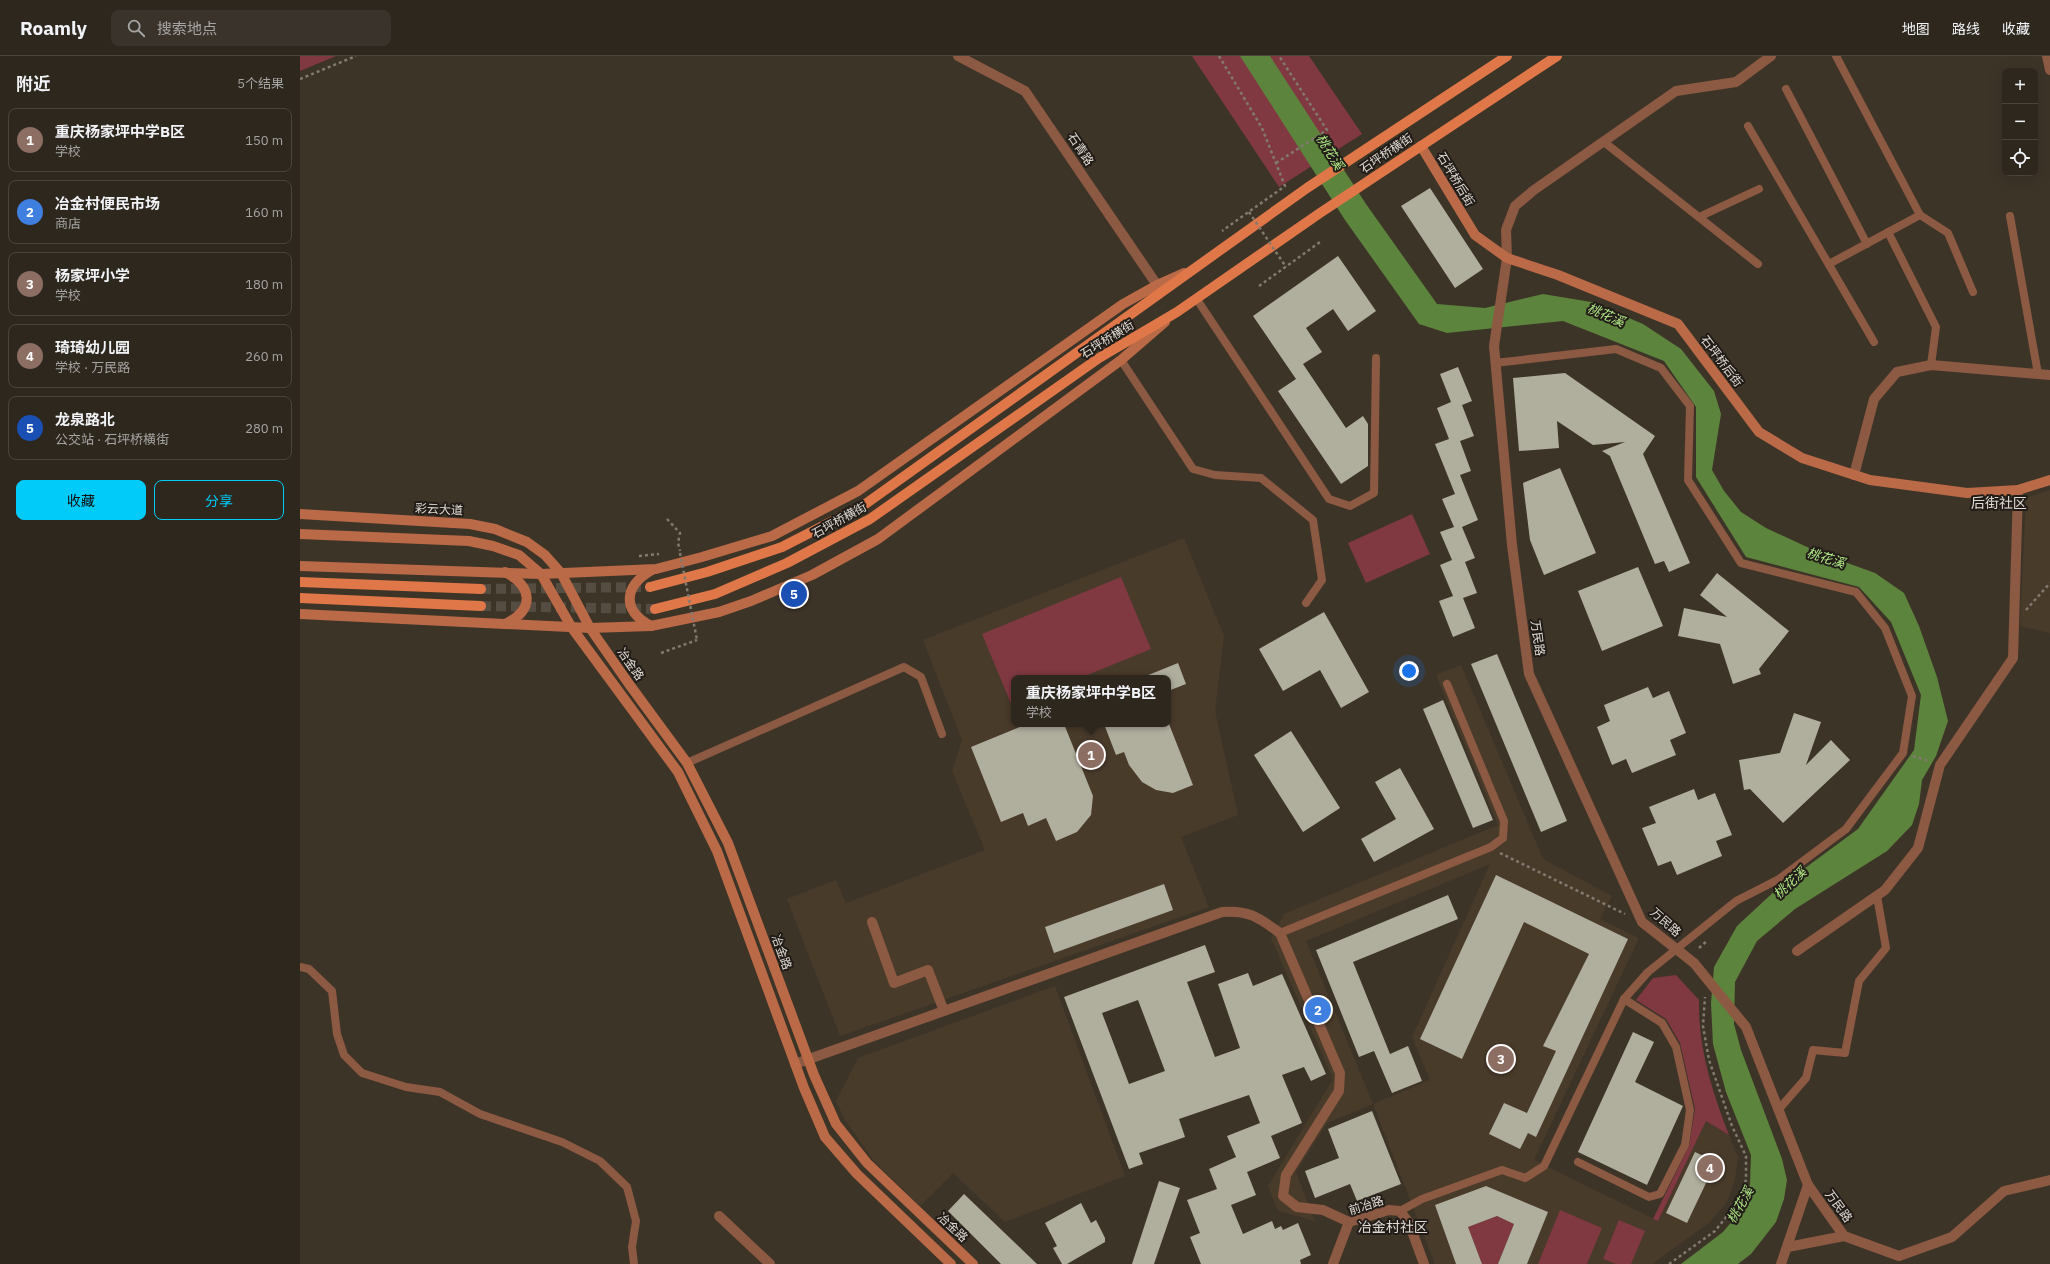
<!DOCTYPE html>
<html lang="zh">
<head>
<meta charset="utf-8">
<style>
  :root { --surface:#2e271e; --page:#3a332b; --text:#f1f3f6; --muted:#a7a5a4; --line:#49443c; --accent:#00cbf9 }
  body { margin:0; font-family:"IBM Plex Sans","Noto Sans SC",sans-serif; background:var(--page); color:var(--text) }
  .controls { position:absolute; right:12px; top:12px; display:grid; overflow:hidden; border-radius:8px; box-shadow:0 4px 16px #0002 }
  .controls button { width:36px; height:36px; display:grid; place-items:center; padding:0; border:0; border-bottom:1px solid var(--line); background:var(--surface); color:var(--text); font:20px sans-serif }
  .you { position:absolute; left:1109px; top:615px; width:14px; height:14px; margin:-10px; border:3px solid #fff; border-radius:50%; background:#1a73e8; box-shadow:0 0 0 6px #1a73e833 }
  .badge { display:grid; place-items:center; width:26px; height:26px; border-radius:50%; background:var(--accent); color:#fff; font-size:13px; font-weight:700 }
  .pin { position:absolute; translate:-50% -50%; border:2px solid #fff; box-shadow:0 1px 4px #0006 }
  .popup { position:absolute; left:711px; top:619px; width:160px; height:52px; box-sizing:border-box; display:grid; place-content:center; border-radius:8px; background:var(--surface); filter:drop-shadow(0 1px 3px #0005); font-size:13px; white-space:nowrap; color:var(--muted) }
  .popup b { font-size:15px; color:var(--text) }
  .popup::after { content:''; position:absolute; left:50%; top:100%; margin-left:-8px; border:8px solid transparent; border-top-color:var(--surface) }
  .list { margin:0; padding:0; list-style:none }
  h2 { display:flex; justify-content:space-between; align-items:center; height:52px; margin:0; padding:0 16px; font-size:17px }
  h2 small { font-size:13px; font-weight:400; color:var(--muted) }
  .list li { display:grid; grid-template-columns:26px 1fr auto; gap:12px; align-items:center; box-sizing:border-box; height:64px; margin:0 8px 8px; padding:0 8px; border:1px solid var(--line); border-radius:8px }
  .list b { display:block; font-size:15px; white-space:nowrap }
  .list p { margin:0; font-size:13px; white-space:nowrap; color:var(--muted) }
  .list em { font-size:13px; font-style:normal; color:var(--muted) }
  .actions { display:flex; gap:8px; padding:12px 16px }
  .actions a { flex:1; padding:9px 0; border:1px solid var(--accent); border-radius:8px; text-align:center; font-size:14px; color:var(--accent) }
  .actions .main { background:var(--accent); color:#111 }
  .icon { flex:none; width:22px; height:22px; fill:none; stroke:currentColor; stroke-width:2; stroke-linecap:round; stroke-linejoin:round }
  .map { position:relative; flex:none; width:1750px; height:1208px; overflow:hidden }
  header { display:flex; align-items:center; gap:24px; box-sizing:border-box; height:56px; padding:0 20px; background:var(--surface); border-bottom:1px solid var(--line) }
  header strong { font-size:19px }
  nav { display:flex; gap:22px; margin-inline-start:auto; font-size:14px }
  .search { width:280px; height:36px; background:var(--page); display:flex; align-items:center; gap:10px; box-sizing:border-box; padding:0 14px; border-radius:8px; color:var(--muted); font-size:15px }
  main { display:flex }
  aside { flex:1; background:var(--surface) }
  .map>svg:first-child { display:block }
  .built { fill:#493b2a; fill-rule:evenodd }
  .green { fill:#803841 }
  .water { fill:#5d843d }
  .building { fill:#b0ae9d; fill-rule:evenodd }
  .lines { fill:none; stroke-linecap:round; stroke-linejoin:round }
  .primary-tunnel { stroke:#564d42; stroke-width:10; stroke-dasharray:10 5; stroke-linecap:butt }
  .path { stroke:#827a70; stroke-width:2.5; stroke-dasharray:3 3; stroke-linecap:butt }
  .lane { stroke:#8c5943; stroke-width:8 }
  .street { stroke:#8c5943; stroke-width:10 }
  .secondary { stroke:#bb6a47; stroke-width:10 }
  .primary { stroke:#df7748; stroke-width:10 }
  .path-bridge { stroke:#827a70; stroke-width:2.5; stroke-dasharray:3 3; stroke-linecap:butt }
  .labels { text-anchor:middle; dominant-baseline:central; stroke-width:4; stroke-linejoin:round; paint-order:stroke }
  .street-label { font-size:12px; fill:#e1dbd4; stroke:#211c17 }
  .water-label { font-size:13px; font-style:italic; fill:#b1e987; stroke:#211c17 }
  .quarter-label { font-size:14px; fill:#e1dbd4; stroke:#211c17 }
</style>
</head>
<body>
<header>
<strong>Roamly</strong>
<div class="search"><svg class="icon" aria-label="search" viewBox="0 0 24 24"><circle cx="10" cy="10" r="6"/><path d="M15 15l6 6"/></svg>搜索地点</div>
<nav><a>地图</a><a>路线</a><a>收藏</a></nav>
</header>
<main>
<aside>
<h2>附近<small>5个结果</small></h2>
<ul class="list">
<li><span class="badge" style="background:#8d6e63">1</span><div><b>重庆杨家坪中学B区</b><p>学校</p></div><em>150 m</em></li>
<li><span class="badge" style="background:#3f7fe0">2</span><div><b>冶金村便民市场</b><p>商店</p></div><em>160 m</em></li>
<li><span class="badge" style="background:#8d6e63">3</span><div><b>杨家坪小学</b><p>学校</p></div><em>180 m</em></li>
<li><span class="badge" style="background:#8d6e63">4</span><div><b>琦琦幼儿园</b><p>学校 · 万民路</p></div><em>260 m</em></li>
<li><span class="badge" style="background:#1a4fb4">5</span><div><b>龙泉路北</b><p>公交站 · 石坪桥横街</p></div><em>280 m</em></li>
</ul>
<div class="actions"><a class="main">收藏</a><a>分享</a></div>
</aside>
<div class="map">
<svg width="1750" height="1208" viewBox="0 0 1750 1208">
  <rect width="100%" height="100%" fill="#3d3428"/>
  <g class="built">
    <path d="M1750 434V577L1720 570 1726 442Z"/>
    <path d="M884 482 924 580 915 655 938 759 881 781 909 851 540 980 487 843 536 824 546 847 685 794 652 715 662 684 623 584ZM714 622H868V668H714Z"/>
    <path d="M1161 609 1243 803 1312 840 1300 863 1339 882 1234 1104 1358 1165 1406 1065 1429 1079 1438 1101 1435 1124 1427 1146 1409 1167 1352 1208H1135L1073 1048 1027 1067 996 1116 1015 1165 978 1155 968 1130 1033 1023 971 882 984 858 1198 769 1136 619ZM1190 808 1112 981 1130 1024 1073 1048 1006 885Z"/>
    <path d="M755 930 825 1120 705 1166 653 1117 620 1150 574 1105 544 1062 536 1045 558 1002Z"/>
  </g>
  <g class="green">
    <path d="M0 0H36L0 15Z"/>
    <path d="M892 0H1009L1062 78 979 131Z"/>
    <path d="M1112 458 1130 498 1066 527 1048 487Z"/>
    <path d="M821 521 851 593 780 622H714V649L712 650 682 578Z"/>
    <path d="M1376 919 1399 944C1398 992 1412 1035 1429 1079L1406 1065 1358 1165 1353 1163 1389 1090 1395 1053 1380 987 1366 963 1336 944 1353 922Z"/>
    <path d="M1260 1154 1302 1172 1287 1208H1238Z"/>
    <path d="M1197 1160 1214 1168 1198 1208H1182L1168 1171Z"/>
    <path d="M1319 1164 1345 1175 1331 1208H1316L1303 1203Z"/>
  </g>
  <path class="water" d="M940 0H970L1066 148 1137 248 1185 252 1243 238 1291 246 1343 268 1381 293 1414 335 1421 358 1412 414 1424 435 1441 456 1466 472 1520 497 1575 517 1604 537 1619 570 1637 621 1648 665 1636 700 1622 724 1619 748 1612 769 1587 795 1495 853 1457 885 1435 926 1434 968 1441 994 1482 1103 1487 1124 1484 1143 1476 1166 1451 1198 1438 1208H1381L1423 1176 1439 1157 1450 1128 1451 1099 1426 1036 1413 988 1411 947 1414 911 1437 870 1478 832 1558 773 1614 694 1621 639 1591 566 1559 531 1446 501 1396 421V351L1364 305 1263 265 1147 277 1119 268 1045 164Z"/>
  <g class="building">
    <path d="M1130 132 1183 213 1155 232 1101 150Z"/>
    <path d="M1038 200 1076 255 1048 275 1033 253 1006 272 1022 296 1003 308 1046 372 1063 360 1068 368V410L1041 428 978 335 996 323 953 260Z"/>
    <path d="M1158 311 1172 345 1162 349 1174 380 1160 385 1171 415 1160 419 1178 464 1162 471 1175 502 1165 506 1177 537 1163 542 1175 572 1153 581 1139 545 1153 540 1140 509 1152 504 1140 476 1154 471 1142 443 1155 438 1135 388 1149 383 1137 352 1151 346 1140 318Z"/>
    <path d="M1265 317 1355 380 1343 398 1390 507 1369 516 1364 505 1355 508 1310 400 1302 395 1325 386 1293 389 1257 365 1259 392 1219 395 1213 322Z"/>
    <path d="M1260 412 1296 497 1244 519 1230 484 1223 427Z"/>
    <path d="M1338 511 1363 570 1302 595 1278 535Z"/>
    <path d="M1417 517 1489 575 1459 613 1461 618 1433 628 1420 588 1378 580 1384 552 1427 561 1400 539Z"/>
    <path d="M1024 556 1069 636 1041 652 1020 614 983 635 959 593Z"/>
    <path d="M1197 598 1267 765 1241 776 1171 608Z"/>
    <path d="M878 607 886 628 868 635V622H841Z"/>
    <path d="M1348 631 1353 642 1369 635 1386 677 1370 684 1376 699 1332 717 1326 703 1312 709 1297 671 1310 665 1304 649Z"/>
    <path d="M1143 644 1193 764 1173 772 1123 653Z"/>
    <path d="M1494 657 1521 666 1506 709 1531 684 1550 704 1483 767 1450 733 1444 734 1439 704 1480 697Z"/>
    <path d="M727 668H764L793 740 791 759 777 776 756 785 746 762 728 770 723 757 701 766 671 691Z"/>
    <path d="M804 668H869L893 729 873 737 856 734 842 726 829 709 824 696 816 699Z"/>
    <path d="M991 675 1040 752 1003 776 954 699Z"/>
    <path d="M1100 712 1134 773 1074 806 1061 783 1096 763 1075 726Z"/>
    <path d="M1394 733 1398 744 1415 737 1432 779 1416 785 1422 800 1377 819 1371 805 1358 810 1342 772 1356 767 1349 751Z"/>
    <path d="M1196 819 1328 883 1236 1081 1228 1077 1220 1093 1189 1078 1204 1047 1227 1057 1256 995 1243 990 1289 898 1224 866 1162 1003 1120 983Z"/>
    <path d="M864 828 873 854 754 897 745 871Z"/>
    <path d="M1148 839 1158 863 1053 906 1090 998 1108 990 1122 1025 1092 1037 1074 995 1059 1001 1016 894Z"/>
    <path d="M905 889 915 916 887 926 915 1001 940 992 918 928 948 917 953 930 982 918 1026 1018 1011 1025 1004 1011 982 1019 1002 1067 971 1080 980 1102 947 1116 956 1139 931 1149 943 1178 972 1165 975 1173 981 1170 983 1174 998 1167 1011 1199 1000 1204 1001 1208H901L890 1181 900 1177 887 1144 917 1133 909 1113 936 1101 927 1080 960 1067 949 1039 879 1063 885 1081 839 1097 843 1108 829 1113 764 941ZM838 944 865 1015 829 1028 802 957Z"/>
    <path d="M1333 976 1354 986 1335 1026 1383 1050 1347 1129 1278 1096Z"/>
    <path d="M1072 1055 1101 1128 1057 1145 1050 1128 1015 1142 1005 1115 1039 1102 1028 1073Z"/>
    <path d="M1395 1096 1416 1106 1387 1167 1366 1157Z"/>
    <path d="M859 1125 880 1132 854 1208H832Z"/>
    <path d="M1186 1130 1248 1156 1227 1208H1198L1214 1168 1197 1160 1168 1171 1182 1208H1156L1135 1149Z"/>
    <path d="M664 1138 737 1208H701L648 1155Z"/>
    <path d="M781 1147 791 1167 796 1164 805 1182V1186L767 1208H762L753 1192 757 1190 745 1167Z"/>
  </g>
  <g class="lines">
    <g class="primary-tunnel">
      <path d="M181 533 350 531"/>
      <path d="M181 550 355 553"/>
    </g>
    <g class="path">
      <path d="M919 0 962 72 985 130 922 175"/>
      <path d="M0 23 56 0"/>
      <path d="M976 107 1027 74 979 0"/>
      <path d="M959 230 1020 186"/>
      <path d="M367 463 380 477 378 487 380 495"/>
      <path d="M339 500 359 498"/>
      <path d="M1726 554 1750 527"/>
      <path d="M361 597 397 584"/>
      <path d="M1613 700 1629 705"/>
      <path d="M1200 797 1325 858"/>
      <path d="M1399 892 1408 884"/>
      <path d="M1369 1208 1415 1175 1435 1150 1446 1124V1100L1432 1070 1409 1004 1403 970 1405 941"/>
    </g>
    <g class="lane">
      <path d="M1536 0 1620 159 1648 177 1673 236"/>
      <path d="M1486 33 1567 188"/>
      <path d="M1448 70 1574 286"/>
      <path d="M1304 86 1458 208"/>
      <path d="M1710 160 1738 318"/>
      <path d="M1399 161 1459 133"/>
      <path d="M1588 176 1636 271 1631 309"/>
      <path d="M1529 208 1620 159"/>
      <path d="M896 242 1029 443 1050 450 1074 437 1076 302"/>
      <path d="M821 304 893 413 915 419 961 422 1013 464 1022 524 1006 547"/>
      <path d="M387 707 604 611 621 621 642 678"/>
      <path d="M980 877 1191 791 1203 782 1204 765 1147 628"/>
      <path d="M0 911 9 913 32 935 37 978 44 999 62 1017 106 1031 140 1036 180 1058 262 1086 300 1105 327 1131 336 1165 332 1191 334 1208"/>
      <path d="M1479 1053 1506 1022 1513 994 1545 997 1559 925 1586 892 1577 840"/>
      <path d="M1278 1106 1349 1141 1360 1138 1385 1089 1390 1054 1376 991 1362 967 1324 943"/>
      <path d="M1100 1155 1122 1143 1202 1114 1225 1122 1244 1110 1324 943 1348 916 1436 845 1479 823 1546 773 1603 697 1612 640 1585 572 1556 536 1441 507 1388 424 1390 350 1361 312 1316 293 1195 307"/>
    </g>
    <g class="street">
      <path d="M658 0 725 35 857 229"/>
      <path d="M1471 0 1436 26 1376 35 1234 134 1215 150 1206 174 1207 202 1194 290 1212 489 1229 618 1342 866 1394 907 1446 971 1508 1129 1544 1180 1599 1200 1652 1181 1704 1135 1750 1124"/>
      <path d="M1747 0 1750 14"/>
      <path d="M1554 419 1574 343 1597 316 1631 309 1750 319"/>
      <path d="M572 866 594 927 628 914 644 955"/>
      <path d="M1497 895 1585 834 1618 792 1640 709 1713 602 1718 434"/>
      <path d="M495 1008 922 856C950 854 959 862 980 877L1040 1017 1039 1035 986 1119 983 1140 997 1151 1023 1154 1049 1166"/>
      <path d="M419 1160 470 1208"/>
      <path d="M1488 1191 1544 1180"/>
      <path d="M1033 1208 1049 1166 1089 1154 1100 1155 1109 1167 1124 1208"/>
      <path d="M1481 1208 1508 1129"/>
    </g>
    <g class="secondary">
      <path d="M1121 90 1175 179 1207 202 1258 219 1378 268 1459 376 1502 402 1570 424 1667 437 1718 434 1750 424"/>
      <path d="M0 458 170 468 195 473 227 486 245 499 261 517 290 572 329 628 387 707 428 787 514 1019 536 1068 567 1107 673 1208"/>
      <path d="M0 478 169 485 193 490 219 499 241 518 272 572 378 716 417 795 504 1032 525 1081 557 1118 651 1208"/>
      <path d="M0 510 241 518 356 513 402 501 472 480 558 435 823 248 857 229 884 217"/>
      <path d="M205 516C232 530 235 553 207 567"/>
      <path d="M0 558 290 572 351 570 419 556 451 545 512 519 578 483 821 304 865 266"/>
      <path d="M351 570C321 554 324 530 352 514"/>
    </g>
    <g class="primary">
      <path d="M0 526 181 533"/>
      <path d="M350 531 407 516 482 491 564 449 1007 132 1207 0"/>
      <path d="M0 542 181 550"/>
      <path d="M355 553 415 538 487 507 570 463 799 302 877 256 1020 157 1257 0"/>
    </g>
    <g class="path-bridge">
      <path d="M949 156 986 211"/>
      <path d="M380 497 397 584"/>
    </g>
  </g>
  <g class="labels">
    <g class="street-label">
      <text transform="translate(781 93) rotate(56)">石青路</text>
      <text transform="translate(1086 97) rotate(-34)">石坪桥横街</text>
      <text transform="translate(1156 123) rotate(59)">石坪桥后街</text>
      <text transform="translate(807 283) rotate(-32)">石坪桥横街</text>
      <text transform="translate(1422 305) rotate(53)">石坪桥后街</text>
      <text transform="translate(139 453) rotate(3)">彩云大道</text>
      <text transform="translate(539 464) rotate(-29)">石坪桥横街</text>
      <text transform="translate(1238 582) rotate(82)">万民路</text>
      <text transform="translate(331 608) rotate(55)">冶金路</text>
      <text transform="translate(1366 866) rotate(42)">万民路</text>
      <text transform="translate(482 896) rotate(70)">冶金路</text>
      <text transform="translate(1066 1149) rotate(-18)">前冶路</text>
      <text transform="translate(1539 1150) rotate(54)">万民路</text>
      <text transform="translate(653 1171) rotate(43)">冶金路</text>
    </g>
    <g class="water-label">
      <text transform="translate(1030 96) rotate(58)">桃花溪</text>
      <text transform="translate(1306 259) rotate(23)">桃花溪</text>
      <text transform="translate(1526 502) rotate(17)">桃花溪</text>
      <text transform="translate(1490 827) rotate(-43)">桃花溪</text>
      <text transform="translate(1440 1149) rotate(-60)">桃花溪</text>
    </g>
    <g class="quarter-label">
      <text x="1699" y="447">后街社区</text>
      <text x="1093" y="1171">冶金村社区</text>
    </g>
  </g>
</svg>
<div class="controls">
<button>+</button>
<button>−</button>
<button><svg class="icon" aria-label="locate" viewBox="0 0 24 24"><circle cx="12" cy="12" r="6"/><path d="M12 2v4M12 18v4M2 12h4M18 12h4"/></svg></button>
</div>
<div class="you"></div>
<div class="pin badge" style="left:791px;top:699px;background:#8d6e63">1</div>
<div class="popup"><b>重庆杨家坪中学B区</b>学校</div>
<div class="pin badge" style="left:1018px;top:954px;background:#3f7fe0">2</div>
<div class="pin badge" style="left:1201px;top:1003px;background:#8d6e63">3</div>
<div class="pin badge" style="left:1410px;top:1112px;background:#8d6e63">4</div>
<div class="pin badge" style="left:494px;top:538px;background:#1a4fb4">5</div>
</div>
</main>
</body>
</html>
